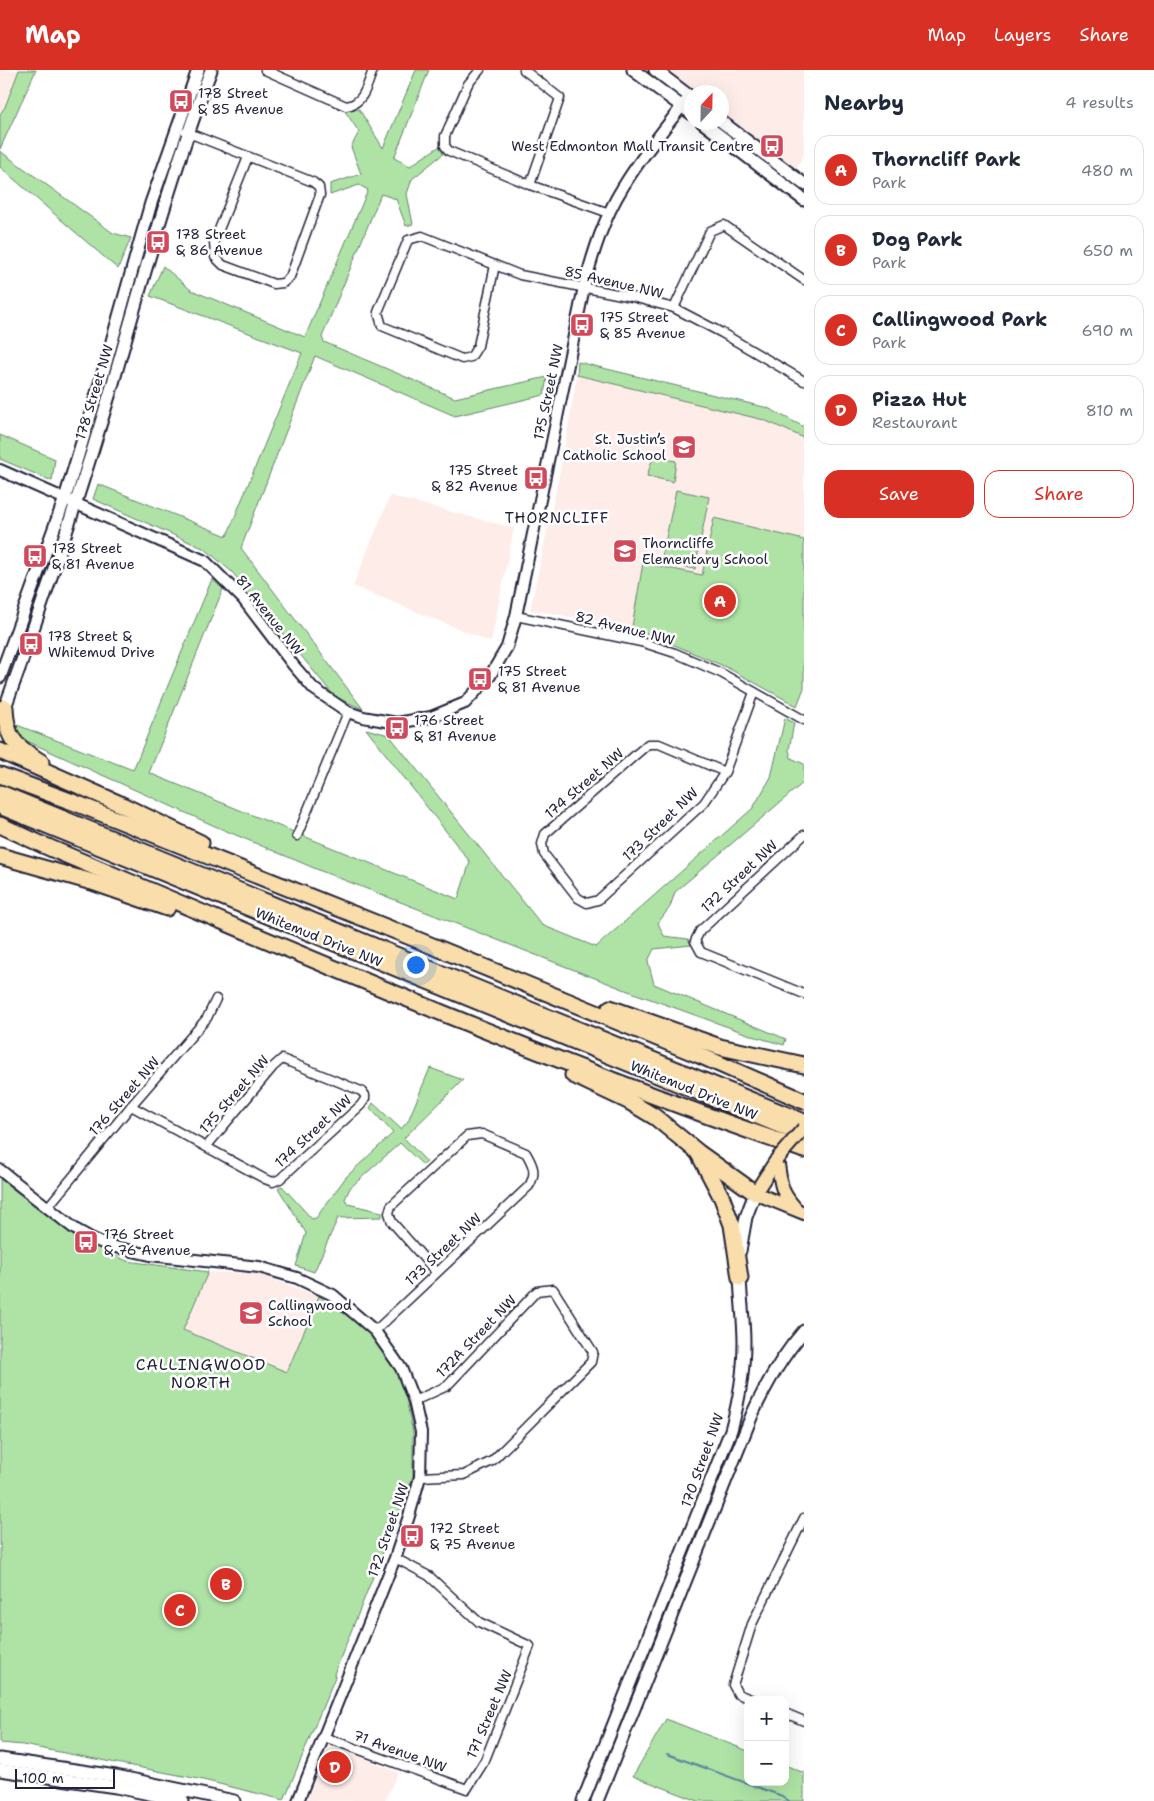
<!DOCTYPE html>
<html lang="en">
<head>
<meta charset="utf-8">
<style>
  :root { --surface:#fff; --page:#f2f2f3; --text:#1f2937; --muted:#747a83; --line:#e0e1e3; --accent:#d93025 }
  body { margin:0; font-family:"Shantell Sans",sans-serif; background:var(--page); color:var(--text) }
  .controls { position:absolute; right:15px; bottom:15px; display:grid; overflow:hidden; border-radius:10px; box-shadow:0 5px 20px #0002 }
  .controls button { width:45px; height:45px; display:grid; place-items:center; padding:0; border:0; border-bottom:1px solid var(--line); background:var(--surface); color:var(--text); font:25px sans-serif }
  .compass { position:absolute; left:684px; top:15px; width:45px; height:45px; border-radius:50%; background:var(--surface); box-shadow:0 5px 20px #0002; rotate:22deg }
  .scale { position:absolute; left:15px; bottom:12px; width:100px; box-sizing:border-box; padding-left:5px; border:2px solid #22223b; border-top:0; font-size:14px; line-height:18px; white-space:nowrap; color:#22223b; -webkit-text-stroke:4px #fff; paint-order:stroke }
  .you { position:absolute; left:415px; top:894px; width:18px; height:18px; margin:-12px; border:4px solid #fff; border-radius:50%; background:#1a73e8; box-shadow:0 0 0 8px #1a73e833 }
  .badge { display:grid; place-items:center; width:32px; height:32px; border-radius:50%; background:var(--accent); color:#fff; font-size:16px; font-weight:700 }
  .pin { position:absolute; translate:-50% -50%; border:2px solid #fff; box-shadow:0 1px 5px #0006 }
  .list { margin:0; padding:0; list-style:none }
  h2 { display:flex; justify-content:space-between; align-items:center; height:65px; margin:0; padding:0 20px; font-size:21px }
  h2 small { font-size:16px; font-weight:400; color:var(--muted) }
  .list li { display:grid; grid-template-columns:32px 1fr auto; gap:15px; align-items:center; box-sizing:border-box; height:70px; margin:0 10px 10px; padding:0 10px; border:1px solid var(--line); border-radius:15px }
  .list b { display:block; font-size:19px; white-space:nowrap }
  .list p { margin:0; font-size:16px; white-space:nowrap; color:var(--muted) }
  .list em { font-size:16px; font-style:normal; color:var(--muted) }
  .actions { display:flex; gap:10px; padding:15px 20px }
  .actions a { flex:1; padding:11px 0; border:1px solid var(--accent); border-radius:15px; text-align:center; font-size:18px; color:var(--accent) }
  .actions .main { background:var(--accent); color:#fff }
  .map { position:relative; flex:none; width:804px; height:1731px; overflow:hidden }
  header { display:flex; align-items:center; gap:30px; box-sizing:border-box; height:70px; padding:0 25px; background:var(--accent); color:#fff }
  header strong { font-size:24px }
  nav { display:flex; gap:28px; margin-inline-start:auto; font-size:18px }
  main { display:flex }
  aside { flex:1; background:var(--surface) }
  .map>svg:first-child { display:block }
  .built { fill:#feece9 }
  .green { fill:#aee3a5; stroke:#688270 }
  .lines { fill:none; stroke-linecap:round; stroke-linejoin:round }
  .stream { stroke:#59889b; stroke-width:2 }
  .minor-casing { stroke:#22223b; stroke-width:11 }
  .tertiary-casing { stroke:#22223b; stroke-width:14 }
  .secondary-casing { stroke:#22223b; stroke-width:15 }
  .primary-casing { stroke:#22223b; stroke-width:16 }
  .motorway-casing { stroke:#22223b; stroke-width:19 }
  .minor { stroke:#fff; stroke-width:8 }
  .tertiary { stroke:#fff; stroke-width:10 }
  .secondary { stroke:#fff; stroke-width:11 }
  .primary { stroke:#f9deab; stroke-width:12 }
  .motorway { stroke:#f9deab; stroke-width:15 }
  .primary-bridge-casing { stroke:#22223b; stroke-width:16; stroke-linecap:butt }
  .primary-bridge { stroke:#f9deab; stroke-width:12 }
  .labels { text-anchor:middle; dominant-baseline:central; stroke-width:5; stroke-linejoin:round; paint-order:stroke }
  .poi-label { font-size:14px; fill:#22223b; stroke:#fff; text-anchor:start }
  .street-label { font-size:14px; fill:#22223b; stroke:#fff }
  .neighbourhood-label { font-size:15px; letter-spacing:1px; fill:#22223b; stroke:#fff }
  .quarter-label { font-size:16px; letter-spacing:1px; fill:#22223b; stroke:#fff }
</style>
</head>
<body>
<header>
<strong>Map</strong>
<nav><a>Map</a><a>Layers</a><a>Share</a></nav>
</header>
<main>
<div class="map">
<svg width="804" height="1731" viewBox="0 0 804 1731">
  <rect width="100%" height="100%" fill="#fff"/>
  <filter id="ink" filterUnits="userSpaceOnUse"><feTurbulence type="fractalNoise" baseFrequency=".02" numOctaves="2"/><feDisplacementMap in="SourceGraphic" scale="10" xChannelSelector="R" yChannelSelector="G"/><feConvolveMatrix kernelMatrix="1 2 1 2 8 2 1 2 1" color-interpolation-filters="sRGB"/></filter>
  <g filter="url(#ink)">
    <g class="built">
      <path d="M0 0H19L5 37 0 44Z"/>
      <path d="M668 0H804V85L795 101 722 41V22H698Z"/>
      <path d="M577 305 764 350 804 368V470L714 448 702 505 643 493 632 557 530 540 563 387Z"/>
      <path d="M390 426 514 458 491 572 353 516Z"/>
      <path d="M208 1202 258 1204 319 1226 288 1302 183 1260Z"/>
      <path d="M330 1676 398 1702 385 1731H306Z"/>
    </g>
    <g class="green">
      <path d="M19 0H36L0 79V44L5 37Z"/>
      <path d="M416 0H429L394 88 410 96 440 76 443 84 412 109 407 124 413 154 406 156 396 129 381 124 322 267 324 272 455 328 547 307 544 325 455 346 315 286 241 478 363 639 335 627 232 502 205 479 93 429 98 414 227 466 302 283 150 226 163 196 191 220 305 267 368 120 359 115 330 125V114L361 104 351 77 359 62 345 41 359 39 383 78Z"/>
      <path d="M0 81 113 163 131 168 118 199 0 97Z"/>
      <path d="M578 292 768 338 804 357V368L764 350 577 305Z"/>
      <path d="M0 365 55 389 52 411 0 389Z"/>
      <path d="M653 387 676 391 673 412 647 406Z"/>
      <path d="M676 420 709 427 695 499 661 492Z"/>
      <path d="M714 448 804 470V618L797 636 726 597 632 557 643 493 702 505Z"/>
      <path d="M212 509 223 519 149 703 458 829 470 792 366 659 389 665 542 855 596 877 753 738 771 707 785 648 794 653 789 680 791 688 804 694V712L675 822 670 837 658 853 664 866 688 869 691 875 654 879 648 891 654 914 786 969 784 975 756 967 628 921 321 801 217 757 18 667 17 655 133 700Z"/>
      <path d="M430 998 463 1010 404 1068 427 1092 423 1095 400 1073 350 1118 345 1129 348 1134 382 1142V1147L338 1148 314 1202 296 1196 306 1163 278 1118 282 1116 312 1149 316 1148 346 1107 393 1063 370 1038 373 1033 401 1059 408 1051Z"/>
      <path d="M0 1109 76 1168 127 1191 208 1202 183 1260 287 1302 319 1226 369 1261 402 1308 413 1363V1407L334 1604 335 1607 284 1730 199 1709 23 1675 0 1673Z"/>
      <path d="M666 1649 748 1681V1712H785V1695L804 1703V1731H698L633 1706Z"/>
    </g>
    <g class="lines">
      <path class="stream" d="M667 1684 782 1726 789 1731"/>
      <defs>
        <g id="minor">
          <path d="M265 0 346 36C364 34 367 15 373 0"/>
          <path d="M480 0 468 14 445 66V76L449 81 530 115 609 143"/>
          <path d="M524 0 560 28 530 115"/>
          <path d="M186 62 313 112 319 117 320 125 290 207 283 213 274 214 223 195 215 187 214 172 248 87"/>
          <path d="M495 195 478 276 471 287 462 289 382 256 378 242 408 170 422 166 520 205 632 227 674 238 722 263 804 311"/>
          <path d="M674 238 710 161 724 155 804 210"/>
          <path d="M516 546 641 572 675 583 721 603 804 650"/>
          <path d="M725 702 659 674H648L545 764 542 774 544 784 578 828 587 833 598 830 704 733 725 702 754 622"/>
          <path d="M804 765 700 861 695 871 701 882 804 924"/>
          <path d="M297 766 348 642"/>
          <path d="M131 1036 265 1109 273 1112 280 1109 361 1035 365 1029V1025L361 1021 282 989 273 997 206 1077"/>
          <path d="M47 1138 131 1036 207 948 216 929"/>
          <path d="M375 1261 529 1116C537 1103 533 1095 526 1083L482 1064 467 1066 391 1136 389 1143 392 1152 436 1202"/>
          <path d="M414 1331 447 1316 537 1221 553 1219 593 1282 591 1292 492 1391 464 1405 420 1407"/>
          <path d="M753 1630 738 1624 733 1615 752 1554 804 1448"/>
          <path d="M785 1643 804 1651"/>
          <path d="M324 1667 467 1719 485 1690 530 1576 479 1552 429 1506 395 1488"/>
        </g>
        <g id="tertiary">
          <path d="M0 400 205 491 243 529 294 596 314 619 348 642 363 647 397 653 431 647 465 633 490 606 507 577 516 546 584 217C593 183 604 147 623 117 642 85 667 56 689 27"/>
          <path d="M0 1100 75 1159 93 1169 111 1176 150 1185 259 1197 297 1208 333 1225 375 1261 401 1298 414 1331 421 1362 420 1407 409 1446 395 1488 298 1731"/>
        </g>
        <g id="secondary">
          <path d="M633 0 692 44"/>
          <path d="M655 0 692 28"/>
          <path d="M702 52 804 130"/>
          <path d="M722 52 804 114"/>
          <path d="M0 607 65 428 101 310 151 133 198 0"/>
          <path d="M3 643C43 534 80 424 113 313 143 208 172 103 211 0"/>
          <path d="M740 1181 746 1147 755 1123"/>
          <path d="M0 1689 116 1706 234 1731"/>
          <path d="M0 1700 116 1717 183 1731"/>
          <path d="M583 1731 731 1360C739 1331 744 1302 744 1272 744 1249 740 1225 740 1202"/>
          <path d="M597 1731 752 1345C766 1314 782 1286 804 1261"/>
        </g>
        <g id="primary">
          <path d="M777 1089 755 1123 804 1143"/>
          <path d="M777 1089C782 1115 778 1118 796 1139"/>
        </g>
        <g id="motorway">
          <path d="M5 637C6 669 15 676 41 692"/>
          <path d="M0 681 118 733 201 773"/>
          <path d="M0 705 78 734 413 868 699 985 804 1031"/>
          <path d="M0 723 804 1052"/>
          <path d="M0 736 804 1065"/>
          <path d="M0 755 43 775C294 882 546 991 804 1080"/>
          <path d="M0 786 92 812 167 838"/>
          <path d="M610 938 720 977 804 995"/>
          <path d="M573 1005 630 1032 655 1047 699 1083 755 1123"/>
          <path d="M699 1084 722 1128 732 1155 740 1208"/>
        </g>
      </defs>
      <use href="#minor" class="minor-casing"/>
      <use href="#tertiary" class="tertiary-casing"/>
      <use href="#secondary" class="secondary-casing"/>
      <use href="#primary" class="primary-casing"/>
      <use href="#motorway" class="motorway-casing"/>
      <use href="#minor" class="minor"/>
      <use href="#tertiary" class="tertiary"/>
      <use href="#secondary" class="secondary"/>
      <use href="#primary" class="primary"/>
      <use href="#motorway" class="motorway"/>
      <defs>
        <path id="primary-bridge" d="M777 1089 804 1058"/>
      </defs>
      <use href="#primary-bridge" class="primary-bridge-casing"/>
      <use href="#primary-bridge" class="primary-bridge"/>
    </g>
  </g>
  <defs>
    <symbol id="bus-square" viewBox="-11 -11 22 22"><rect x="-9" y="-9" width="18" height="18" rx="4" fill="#d1495b" stroke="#fff"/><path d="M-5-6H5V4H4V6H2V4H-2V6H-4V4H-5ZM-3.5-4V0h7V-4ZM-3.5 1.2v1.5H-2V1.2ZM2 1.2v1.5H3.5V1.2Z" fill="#fff"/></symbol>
    <symbol id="school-square" viewBox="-11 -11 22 22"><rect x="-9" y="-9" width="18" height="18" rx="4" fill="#d1495b" stroke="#fff"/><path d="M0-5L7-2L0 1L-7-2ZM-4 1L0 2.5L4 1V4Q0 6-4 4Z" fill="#fff"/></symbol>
  </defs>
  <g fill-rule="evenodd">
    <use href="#bus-square" x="167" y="17" width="28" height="28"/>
    <use href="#bus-square" x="758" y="62" width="28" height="28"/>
    <use href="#bus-square" x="144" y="158" width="28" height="28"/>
    <use href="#bus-square" x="568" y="241" width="28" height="28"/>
    <use href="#school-square" x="670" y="363" width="28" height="28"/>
    <use href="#bus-square" x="522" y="394" width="28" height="28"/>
    <use href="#school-square" x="611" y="467" width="28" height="28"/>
    <use href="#bus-square" x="21" y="472" width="28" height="28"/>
    <use href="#bus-square" x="17" y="560" width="28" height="28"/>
    <use href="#bus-square" x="466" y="595" width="28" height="28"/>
    <use href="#bus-square" x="383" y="644" width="28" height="28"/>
    <use href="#bus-square" x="72" y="1158" width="28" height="28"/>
    <use href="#school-square" x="237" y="1229" width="28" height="28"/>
    <use href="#bus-square" x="398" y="1452" width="28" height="28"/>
  </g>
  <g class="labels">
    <g class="poi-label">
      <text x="198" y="23">178 Street<tspan x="198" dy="16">&amp; 85 Avenue</tspan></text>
      <text x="754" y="76" text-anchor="end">West Edmonton Mall Transit Centre</text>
      <text x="176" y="164">178 Street<tspan x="176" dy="16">&amp; 86 Avenue</tspan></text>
      <text x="600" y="247">175 Street<tspan x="600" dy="16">&amp; 85 Avenue</tspan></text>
      <text x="666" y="369" text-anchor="end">St. Justin’s<tspan x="666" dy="16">Catholic School</tspan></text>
      <text x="518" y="400" text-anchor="end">175 Street<tspan x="518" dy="16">&amp; 82 Avenue</tspan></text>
      <text x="642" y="473">Thorncliffe<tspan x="642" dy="16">Elementary School</tspan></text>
      <text x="52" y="478">178 Street<tspan x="52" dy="16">&amp; 81 Avenue</tspan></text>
      <text x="48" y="566">178 Street &amp;<tspan x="48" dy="16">Whitemud Drive</tspan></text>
      <text x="498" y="601">175 Street<tspan x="498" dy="16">&amp; 81 Avenue</tspan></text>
      <text x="414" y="650">176 Street<tspan x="414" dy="16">&amp; 81 Avenue</tspan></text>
      <text x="104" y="1164">176 Street<tspan x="104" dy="16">&amp; 76 Avenue</tspan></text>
      <text x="268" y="1235">Callingwood<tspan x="268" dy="16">School</tspan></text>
      <text x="430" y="1458">172 Street<tspan x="430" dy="16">&amp; 75 Avenue</tspan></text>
    </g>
    <g class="street-label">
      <text transform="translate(614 212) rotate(13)">85 Avenue NW</text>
      <text transform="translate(94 322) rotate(-73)">178 Street NW</text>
      <text transform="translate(548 322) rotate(-78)">175 Street NW</text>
      <text transform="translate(270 545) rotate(51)">81 Avenue NW</text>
      <text transform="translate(625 558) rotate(14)">82 Avenue NW</text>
      <text transform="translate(584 713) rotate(-41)">174 Street NW</text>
      <text transform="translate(660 754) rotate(-44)">173 Street NW</text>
      <text transform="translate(739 806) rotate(-43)">172 Street NW</text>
      <text transform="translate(319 867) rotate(22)">Whitemud Drive NW</text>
      <text transform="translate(694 1020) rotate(22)">Whitemud Drive NW</text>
      <text transform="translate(234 1024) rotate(-49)">175 Street NW</text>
      <text transform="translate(124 1026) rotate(-49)">176 Street NW</text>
      <text transform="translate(313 1061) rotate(-43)">174 Street NW</text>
      <text transform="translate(443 1179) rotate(-43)">173 Street NW</text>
      <text transform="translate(476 1266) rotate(-46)">172A Street NW</text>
      <text transform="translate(702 1390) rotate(-70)">170 Street NW</text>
      <text transform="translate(388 1460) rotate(-71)">172 Street NW</text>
      <text transform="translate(489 1644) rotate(-67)">171 Street NW</text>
      <text transform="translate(400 1681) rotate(20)">71 Avenue NW</text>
    </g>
    <g class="neighbourhood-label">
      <text x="557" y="448">THORNCLIFF</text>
    </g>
    <g class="quarter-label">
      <text x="201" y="1294">CALLINGWOOD<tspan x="201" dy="18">NORTH</tspan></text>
    </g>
  </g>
</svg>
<div class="controls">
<button>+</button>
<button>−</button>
</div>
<svg class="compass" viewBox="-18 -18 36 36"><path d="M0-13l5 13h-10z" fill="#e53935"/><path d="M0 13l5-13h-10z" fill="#747a83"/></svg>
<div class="scale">100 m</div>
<div class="you"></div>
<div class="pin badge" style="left:720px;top:531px">A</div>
<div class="pin badge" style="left:226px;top:1514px">B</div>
<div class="pin badge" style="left:180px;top:1540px">C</div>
<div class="pin badge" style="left:335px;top:1697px">D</div>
</div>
<aside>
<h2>Nearby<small>4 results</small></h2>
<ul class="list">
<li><span class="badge">A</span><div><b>Thorncliff Park</b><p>Park</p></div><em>480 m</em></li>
<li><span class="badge">B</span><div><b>Dog Park</b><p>Park</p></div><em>650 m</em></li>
<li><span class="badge">C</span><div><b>Callingwood Park</b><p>Park</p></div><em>690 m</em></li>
<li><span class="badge">D</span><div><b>Pizza Hut</b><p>Restaurant</p></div><em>810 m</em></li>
</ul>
<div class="actions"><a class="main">Save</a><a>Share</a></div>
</aside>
</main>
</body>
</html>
